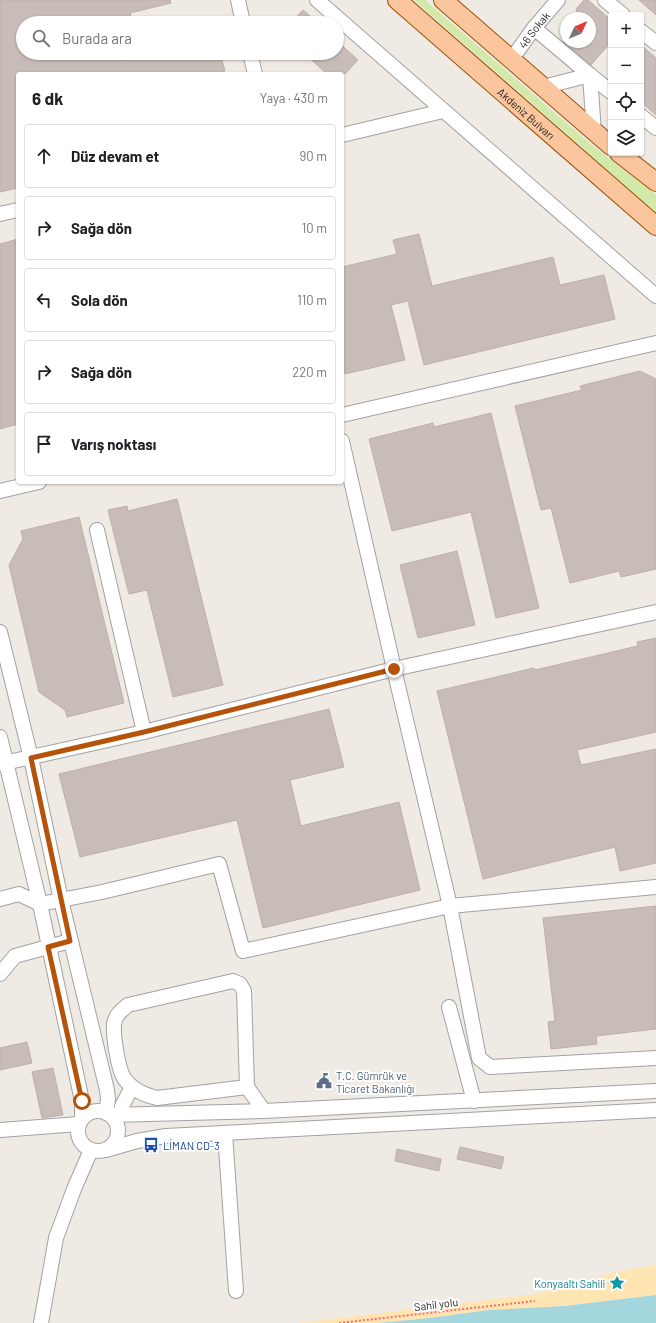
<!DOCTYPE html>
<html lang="tr">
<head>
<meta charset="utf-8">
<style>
  :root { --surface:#fff; --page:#f2f2f2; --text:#202124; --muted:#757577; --line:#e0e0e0 }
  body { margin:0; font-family:Barlow,sans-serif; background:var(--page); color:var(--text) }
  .controls { position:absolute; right:12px; top:12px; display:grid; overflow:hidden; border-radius:4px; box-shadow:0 1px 3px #0004 }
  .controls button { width:36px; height:36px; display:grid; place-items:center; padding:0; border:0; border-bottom:1px solid var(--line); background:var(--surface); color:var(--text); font:20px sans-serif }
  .compass { position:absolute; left:560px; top:12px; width:36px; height:36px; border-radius:50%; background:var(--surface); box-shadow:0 1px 3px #0004; rotate:46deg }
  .stop { position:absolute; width:12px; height:12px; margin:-9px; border:3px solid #b45309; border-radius:50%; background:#fff }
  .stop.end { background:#b45309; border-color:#fff; box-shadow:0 1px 4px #0008 }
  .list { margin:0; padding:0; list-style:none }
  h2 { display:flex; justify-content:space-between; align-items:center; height:52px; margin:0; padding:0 16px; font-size:17px }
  h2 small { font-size:13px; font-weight:400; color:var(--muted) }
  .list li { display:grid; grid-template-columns:26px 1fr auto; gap:12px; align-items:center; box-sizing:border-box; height:64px; margin:0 8px 8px; padding:0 8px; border:1px solid var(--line); border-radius:4px }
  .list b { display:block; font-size:15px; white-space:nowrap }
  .list em { font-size:13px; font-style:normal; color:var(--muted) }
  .icon { flex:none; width:22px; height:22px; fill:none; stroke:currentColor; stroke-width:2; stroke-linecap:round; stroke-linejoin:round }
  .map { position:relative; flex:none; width:656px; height:1323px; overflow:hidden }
  .search { position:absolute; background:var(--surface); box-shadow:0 1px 3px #0004; left:16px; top:16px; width:328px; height:44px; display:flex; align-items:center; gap:10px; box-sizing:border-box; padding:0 14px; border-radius:22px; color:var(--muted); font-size:15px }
  .panel { position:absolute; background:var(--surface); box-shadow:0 1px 3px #0004; left:16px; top:72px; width:328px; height:412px; border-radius:4px }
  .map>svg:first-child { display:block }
  .grass { fill:#d2e9aa }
  .sand { fill:#ffe5b2 }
  .water { fill:#a4d7dd }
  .building { fill:#c7bcb7; stroke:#c1aea6 }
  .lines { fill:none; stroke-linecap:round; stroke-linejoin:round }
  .minor-casing { stroke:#a2a2a2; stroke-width:16 }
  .major-casing { stroke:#985100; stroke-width:20 }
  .path { stroke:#f96b6f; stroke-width:2; stroke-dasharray:2 2; stroke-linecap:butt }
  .minor { stroke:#fff; stroke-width:14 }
  .major { stroke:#fbc69d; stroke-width:18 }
  .route { stroke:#b45309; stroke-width:5 }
  .labels { text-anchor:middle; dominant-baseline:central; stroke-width:4; stroke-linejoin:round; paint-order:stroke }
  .street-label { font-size:11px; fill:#1e1e1e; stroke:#fff }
  .service-label { font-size:11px; fill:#4e5e75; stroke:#fff; text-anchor:start }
  .transit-label { font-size:11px; fill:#164399; stroke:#fff; text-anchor:start }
  .culture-label { font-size:11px; fill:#0d838f; stroke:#fff; text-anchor:end }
</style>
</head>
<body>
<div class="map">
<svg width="656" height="1323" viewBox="0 0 656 1323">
  <rect width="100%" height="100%" fill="#efeae4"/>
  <path class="grass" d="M414 0H425L587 141 656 195V216L583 148Z"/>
  <path class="sand" d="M656 1265V1295L565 1306 489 1310 430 1318 378 1323H297L537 1294 619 1271Z"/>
  <path class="water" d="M656 1295V1323H378L430 1318 489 1310 565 1306Z"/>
  <g class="building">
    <path d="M0 0H170L171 3 130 13 132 23H23V53H127V60L155 53H220L225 71 216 74H18V188L0 192Z"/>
    <path d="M584 0H588L611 20V42L591 65 564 42H590V18H571L577 11 576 9Z"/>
    <path d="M639 0H656V15Z"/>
    <path d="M303 10 318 23H291Z"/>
    <path d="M337 41 358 60 345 74H327L304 53H337Z"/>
    <path d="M641 45 656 58V115L641 102Z"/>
    <path d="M419 234 432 286 553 257 560 285 604 275 615 319 424 365 408 301 391 305 405 360 345 374 342 362V267L397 254 393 240Z"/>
    <path d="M18 239V424L0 429V244Z"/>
    <path d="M640 371 656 379V569L621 577 619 571 570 583 551 508 541 510 515 406 582 390 580 386Z"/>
    <path d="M491 413 539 608 496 618 471 512 392 531 369 439 433 423 434 427Z"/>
    <path d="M177 499 223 685 173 697 147 590 129 594 108 510 127 506 128 511Z"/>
    <path d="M79 517 124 703 67 717 65 710 39 692 9 565 23 539 21 531Z"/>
    <path d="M457 551 475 625 418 638 400 565Z"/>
    <path d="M656 638V732L577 750 581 765 656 749V863L620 871 615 847 483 879 437 691 534 668 535 670 638 646 637 642Z"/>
    <path d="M329 709 344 767 290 780 301 826 399 802 420 890 263 928 237 820 80 857 59 774Z"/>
    <path d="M656 906V1029L596 1036 597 1044 551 1049 548 1022 555 1021 543 918Z"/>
    <path d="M27 1042 32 1063 0 1070V1048Z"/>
    <path d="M53 1068 63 1115 42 1118 32 1072Z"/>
    <path d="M460 1147 504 1157 501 1169 457 1159Z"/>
    <path d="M397 1149 441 1159 439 1171 395 1161Z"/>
  </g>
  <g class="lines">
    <defs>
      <g id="minor">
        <path d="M238 0 243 23"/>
        <path d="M317 0 656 296"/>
        <path d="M605 0 623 15"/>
        <path d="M534 28 590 75 594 133"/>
        <path d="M641 31 656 43"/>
        <path d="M250 53 255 74"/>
        <path id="s1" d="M511 60 534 28 558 0"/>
        <path d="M543 87 590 75 611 92"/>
        <path d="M641 116 656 128"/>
        <path d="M342 135 443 111"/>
        <path d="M0 214 18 210"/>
        <path d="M342 415 656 343"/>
        <path d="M342 441 394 669 450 906 479 1058 490 1067 656 1058"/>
        <path d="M0 491 39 482"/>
        <path d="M97 530 144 732"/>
        <path d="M0 632 31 758 61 900 107 1090 108 1099 106 1113"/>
        <path d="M0 737 40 904 82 1101V1119"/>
        <path d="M0 764 144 732 394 669 656 612"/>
        <path d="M0 899 19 894 40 904 102 892 219 864 243 951 450 906 656 887"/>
        <path d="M0 974 15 956 70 941"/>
        <path d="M233 981 240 984 244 991 247 1087 157 1098C144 1095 132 1090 124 1078 118 1069 113 1035 114 1024 115 1015 122 1010 128 1005Z"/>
        <path d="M449 1007 474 1101"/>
        <path d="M247 1087 264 1111"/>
        <circle cx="98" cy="1131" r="20"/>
        <path d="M121 1114 122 1106 132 1087"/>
        <path d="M110 1115 264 1111 656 1091"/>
        <path d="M0 1130 79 1124"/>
        <path d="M225 1133 236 1291"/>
        <path d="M106 1150 137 1141 166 1136 656 1110"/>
        <path d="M41 1323 56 1238 74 1189 91 1150"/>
      </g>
      <g id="major">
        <path id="s2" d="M397 0 656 226"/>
        <path d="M443 0 611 146"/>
        <path d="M619 153 656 182"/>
      </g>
    </defs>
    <use href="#minor" class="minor-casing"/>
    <use href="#major" class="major-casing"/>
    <path class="path" d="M339 1323 535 1301"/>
    <use href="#minor" class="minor"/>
    <use href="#major" class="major"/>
  </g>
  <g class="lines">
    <path class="route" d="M82 1101 48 947 70 941 31 758 144 732 394 669"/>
  </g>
  <defs>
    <symbol id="civic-bare" viewBox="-9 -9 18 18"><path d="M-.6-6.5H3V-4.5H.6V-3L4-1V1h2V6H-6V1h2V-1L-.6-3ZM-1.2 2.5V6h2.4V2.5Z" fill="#5c6f8a" stroke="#fff" stroke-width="2.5" paint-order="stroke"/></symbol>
    <symbol id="bus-bare" viewBox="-9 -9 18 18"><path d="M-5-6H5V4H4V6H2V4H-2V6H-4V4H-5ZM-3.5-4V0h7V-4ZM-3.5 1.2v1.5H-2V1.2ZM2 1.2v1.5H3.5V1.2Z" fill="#1a4fb4" stroke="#fff" stroke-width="2.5" paint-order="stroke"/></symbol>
    <symbol id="sight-bare" viewBox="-9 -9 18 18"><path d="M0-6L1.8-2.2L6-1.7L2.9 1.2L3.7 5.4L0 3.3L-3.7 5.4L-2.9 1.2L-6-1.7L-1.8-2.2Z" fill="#0f9aa8" stroke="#fff" stroke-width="2.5" paint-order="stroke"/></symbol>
  </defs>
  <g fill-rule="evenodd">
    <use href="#civic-bare" x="313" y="1070" width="22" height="22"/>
    <use href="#bus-bare" x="140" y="1134" width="22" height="22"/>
    <use href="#sight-bare" x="606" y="1272" width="22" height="22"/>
  </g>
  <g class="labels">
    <g class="street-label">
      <text stroke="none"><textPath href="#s1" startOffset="38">46 Sokak</textPath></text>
      <text stroke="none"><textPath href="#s2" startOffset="172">Akdeniz Bulvarı</textPath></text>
      <text transform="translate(436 1304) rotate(-7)">Sahil yolu</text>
    </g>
    <g class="service-label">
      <text x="336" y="1075">T.C. Gümrük ve<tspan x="336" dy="13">Ticaret Bakanlığı</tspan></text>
    </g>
    <g class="transit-label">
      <text x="163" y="1145">LİMAN CD-3</text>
    </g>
    <g class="culture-label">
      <text x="605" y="1283">Konyaaltı Sahili</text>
    </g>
  </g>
</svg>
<div class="controls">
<button>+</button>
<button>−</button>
<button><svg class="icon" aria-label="locate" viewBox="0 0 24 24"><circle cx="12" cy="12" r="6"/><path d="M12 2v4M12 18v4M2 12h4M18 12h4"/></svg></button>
<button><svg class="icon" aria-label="layers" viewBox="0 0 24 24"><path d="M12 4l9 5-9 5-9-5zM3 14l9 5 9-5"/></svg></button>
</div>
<svg class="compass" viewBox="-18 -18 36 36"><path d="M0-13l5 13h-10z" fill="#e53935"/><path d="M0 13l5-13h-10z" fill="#757577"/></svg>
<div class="stop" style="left:82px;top:1101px"></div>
<div class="stop end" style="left:394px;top:669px"></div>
<div class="search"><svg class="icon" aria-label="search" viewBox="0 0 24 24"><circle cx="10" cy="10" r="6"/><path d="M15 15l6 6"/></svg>Burada ara</div>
<section class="panel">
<h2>6 dk<small>Yaya · 430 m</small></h2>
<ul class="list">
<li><svg class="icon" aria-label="ahead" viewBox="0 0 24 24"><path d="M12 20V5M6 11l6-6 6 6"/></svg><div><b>Düz devam et</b></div><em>90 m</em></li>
<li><svg class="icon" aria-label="right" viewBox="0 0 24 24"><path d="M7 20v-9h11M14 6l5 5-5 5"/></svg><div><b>Sağa dön</b></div><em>10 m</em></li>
<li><svg class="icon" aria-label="left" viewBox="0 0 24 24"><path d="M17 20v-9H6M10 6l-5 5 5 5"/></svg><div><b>Sola dön</b></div><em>110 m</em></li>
<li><svg class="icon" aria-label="right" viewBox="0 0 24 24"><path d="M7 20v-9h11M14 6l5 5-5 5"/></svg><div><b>Sağa dön</b></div><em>220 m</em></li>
<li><svg class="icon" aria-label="arrive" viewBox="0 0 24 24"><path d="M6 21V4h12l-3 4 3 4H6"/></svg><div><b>Varış noktası</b></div></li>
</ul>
</section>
</div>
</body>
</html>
